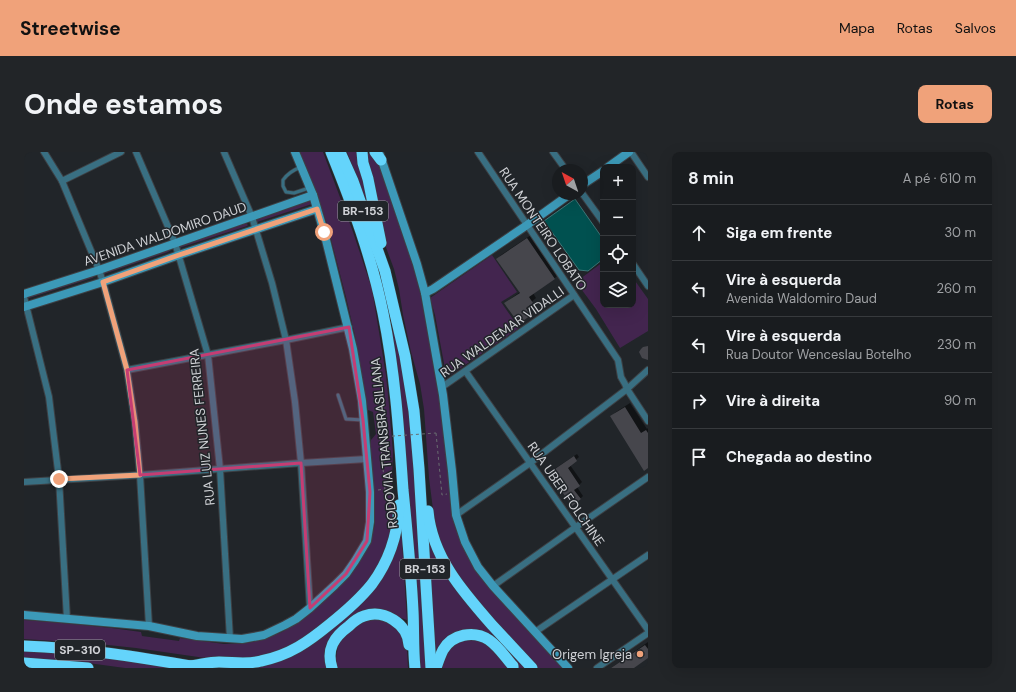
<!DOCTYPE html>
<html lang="pt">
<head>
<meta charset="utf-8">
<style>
  :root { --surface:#191c1f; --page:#222528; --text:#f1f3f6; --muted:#9fa1a4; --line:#373a3d; --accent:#f0a27a }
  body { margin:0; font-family:"DM Sans",sans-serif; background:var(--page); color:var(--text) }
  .controls { position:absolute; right:12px; top:12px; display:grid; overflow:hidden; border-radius:8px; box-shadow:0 4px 16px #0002 }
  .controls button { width:36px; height:36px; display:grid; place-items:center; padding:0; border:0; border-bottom:1px solid var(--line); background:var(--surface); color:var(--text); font:20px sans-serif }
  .compass { position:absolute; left:528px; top:12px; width:36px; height:36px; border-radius:50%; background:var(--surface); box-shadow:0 4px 16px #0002; rotate:320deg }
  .stop { position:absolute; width:12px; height:12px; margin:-9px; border:3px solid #f0a27a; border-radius:50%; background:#fff }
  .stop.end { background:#f0a27a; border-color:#fff; box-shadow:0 1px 4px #0008 }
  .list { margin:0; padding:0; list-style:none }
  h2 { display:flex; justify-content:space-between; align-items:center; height:52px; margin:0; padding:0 16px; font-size:17px }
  h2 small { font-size:13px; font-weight:400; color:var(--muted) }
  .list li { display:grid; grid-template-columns:26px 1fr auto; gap:12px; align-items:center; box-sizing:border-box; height:56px; padding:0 16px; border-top:1px solid var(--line) }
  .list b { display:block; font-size:15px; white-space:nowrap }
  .list p { margin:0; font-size:13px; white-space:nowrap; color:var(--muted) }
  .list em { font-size:13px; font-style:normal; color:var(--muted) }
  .icon { flex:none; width:22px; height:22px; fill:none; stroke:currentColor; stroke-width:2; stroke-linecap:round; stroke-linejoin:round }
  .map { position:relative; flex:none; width:624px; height:516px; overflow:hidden; border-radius:8px }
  header { display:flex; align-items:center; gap:24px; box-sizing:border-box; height:56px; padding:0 20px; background:var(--accent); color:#111 }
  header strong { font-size:19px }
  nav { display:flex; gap:22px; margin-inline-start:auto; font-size:14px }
  .intro { display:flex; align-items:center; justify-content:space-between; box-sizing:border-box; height:96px; padding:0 24px }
  h1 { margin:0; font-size:28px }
  .button { padding:10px 18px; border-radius:8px; background:var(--accent); color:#111; font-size:14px; font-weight:700 }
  main { display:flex; gap:24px; padding:0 24px }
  aside { flex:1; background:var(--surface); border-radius:8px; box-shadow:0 4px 16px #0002 }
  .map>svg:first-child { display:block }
  .green { fill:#43254f }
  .water { fill:#005150; stroke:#3e7778 }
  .shadow { fill:#0007 }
  .building { fill:#46464c }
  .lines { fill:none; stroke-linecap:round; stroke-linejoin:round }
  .lane-casing { stroke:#3d4145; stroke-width:4.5 }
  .street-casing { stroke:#3d4145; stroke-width:8 }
  .secondary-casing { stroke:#3d4145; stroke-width:10 }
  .highway-casing { stroke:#3d4145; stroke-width:12 }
  .path { stroke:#686c70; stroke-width:1; stroke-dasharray:3 3; stroke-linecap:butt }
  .lane { stroke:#396f82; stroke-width:3 }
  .street { stroke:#396f82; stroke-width:6 }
  .secondary { stroke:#3c99b8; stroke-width:8 }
  .highway { stroke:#64d4fb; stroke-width:11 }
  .path-bridge { stroke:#686c70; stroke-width:1; stroke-dasharray:3 3; stroke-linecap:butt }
  .route { stroke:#f0a27a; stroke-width:5 }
  .marked { fill:#c53d73; fill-opacity:0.2; stroke:#c53d73; stroke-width:3; stroke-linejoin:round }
  .poi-dot { fill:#f0a27a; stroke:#212529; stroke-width:1.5 }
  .labels { text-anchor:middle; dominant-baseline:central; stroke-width:3; stroke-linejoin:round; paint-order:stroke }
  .shield { fill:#212529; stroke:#9b9da1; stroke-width:1 }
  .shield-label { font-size:12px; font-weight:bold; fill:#cfd1d5 }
  .street-label { font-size:13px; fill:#cfd1d5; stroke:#212529 }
  .poi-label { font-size:13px; fill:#cfd1d5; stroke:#212529; text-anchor:end }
</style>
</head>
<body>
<header>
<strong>Streetwise</strong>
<nav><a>Mapa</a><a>Rotas</a><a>Salvos</a></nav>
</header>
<div class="intro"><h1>Onde estamos</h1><a class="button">Rotas</a></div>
<main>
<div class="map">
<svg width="624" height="516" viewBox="0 0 624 516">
  <rect width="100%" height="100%" fill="#212529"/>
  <g class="green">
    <path d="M276 0H299L329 80 348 137 362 223 365 253 369 300 367 353 368 359 370 360 366 388 346 429 304 472 254 503 195 508 112 496 75 492 0 487V468C39 471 78 474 117 480L118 484 155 489 156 486 200 492 224 491 242 486 258 480 273 471 325 424 338 406 346 391 351 372 350 344 346 295 347 288 352 282 349 260 344 258 331 184 322 145 303 72 293 43Z"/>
    <path d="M323 0H336L346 59Z"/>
    <path d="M347 1 352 2 388 108 397 145 415 239 421 286 427 356 431 375 439 394 452 419 477 448 538 516H513L449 446 432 424 416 390 410 365 405 326 400 257 396 232 387 200 379 163 375 137 370 117 360 90 343 11V2Z"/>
    <path d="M285 49 287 50V52L285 53 233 70 232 69 233 67Z"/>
    <path d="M221 70 224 73 223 74 155 96V94Z"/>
    <path d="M146 96 147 98 144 100 80 122V120Z"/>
    <path d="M468 103 493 140 477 150 495 176 425 224 422 222 411 163 406 146Z"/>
    <path d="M579 110V153H609V126L624 147V179L596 196 572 157 552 130Z"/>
    <path d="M70 122V125L68 126 2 147V144Z"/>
    <path d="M371 178 387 268 404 516H395L367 179Z"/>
    <path d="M377 373 383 468 357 459 331 464 319 472 309 482 304 516H234L229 515 267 503 344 441Z"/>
    <path d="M404 378 410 394 505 516H493L478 491 467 482 451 477 432 481 411 503Z"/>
    <path d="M358 467 379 480 383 497 384 516H313L312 506 314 494 318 486 338 468Z"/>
    <path d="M448 487 460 490 468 494 485 516H417C419 506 425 494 435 490 439 488 444 488 448 487Z"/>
    <path d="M0 498 66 503 152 516H101L64 511 0 506Z"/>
  </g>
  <path class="water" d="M551 47 579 87V107L564 119 555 118 520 69Z"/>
  <g class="shadow">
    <path d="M507 83 534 123 530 127 509 141 512 146 505 152 510 159 506 162 485 148 496 140 474 107 477 103Z"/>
    <path d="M606 251 623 277 624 276V315L587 265 592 260Z"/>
    <path d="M553 302 555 305 546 313 558 330 553 335 559 344 556 347 529 318Z"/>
    <path d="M624 490V505L608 516H587Z"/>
  </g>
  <g class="building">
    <path d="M503 86 531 127 505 145 509 151 502 156 507 163 495 172 480 151 496 141 472 107Z"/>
    <path d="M624 194V208L618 206 615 200 617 197 619 195Z"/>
    <path d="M601 255 617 281 622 278 624 281V316L620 319 586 264Z"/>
    <path d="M550 304 553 309 544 316 556 334 550 338 557 347 548 354 525 321Z"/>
    <path d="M621 493 624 497V506L610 516H587Z"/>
  </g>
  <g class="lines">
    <defs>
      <g id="lane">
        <path d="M277 15C269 18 264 21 259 28V34L262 40 270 41 285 36"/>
        <path d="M314 243 322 267 339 268"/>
      </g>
      <g id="street">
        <path d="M20 0 38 29 75 118 79 130 103 218 111 270 116 323 125 474"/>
        <path d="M112 0 151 91 184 203 196 317 206 487"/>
        <path d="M200 0 228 65 248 131 262 188 271 250 277 311 286 456"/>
        <path d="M454 0 594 208 597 225 601 232 603 237 624 269"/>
        <path d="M529 0 542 18"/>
        <path d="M607 0 624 25"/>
        <path d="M38 29 97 0"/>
        <path d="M558 41 579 70"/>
        <path d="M609 112 624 134"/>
        <path d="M0 145 25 245 35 327 43 467"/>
        <path d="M103 218 262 188 325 175"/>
        <path d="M442 220 624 478"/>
        <path d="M418 235 550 143"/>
        <path d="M0 330 116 323 277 311 343 307"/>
        <path d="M432 363 506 311 603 237 624 218"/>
        <path d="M469 434 552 375 624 325"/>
        <path d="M511 480 624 403"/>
        <path d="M573 516 624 481"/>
      </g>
      <g id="secondary">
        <path d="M356 3 393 112 401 141 419 243 428 319 432 363 441 390 454 415 469 434 544 516"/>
        <path d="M584 15 605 0"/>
        <path d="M558 33 579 19"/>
        <path d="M401 141 409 137 503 73 546 42"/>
        <path d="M0 142 75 118 289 43"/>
        <path d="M0 155 79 130 155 103 293 57"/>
        <path d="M0 463 125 474 173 484 218 487 240 483 261 473 272 467 286 456 311 433 322 422 331 409 343 389 346 370V340L338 249 329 197 300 80 289 43 271 0"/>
      </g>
      <g id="highway">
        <path d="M307 0C328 52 348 106 359 161 371 220 375 279 379 338 383 378 387 418 389 459 390 478 389 497 391 516"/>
        <path d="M316 0 329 29 361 119 381 204 390 259 395 317 407 516"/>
        <path d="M338 0 339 11 344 27 357 91"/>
        <path d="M351 0 357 8"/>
        <path d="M404 359C408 405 439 440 468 473 481 487 495 502 508 516"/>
        <path d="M0 494C58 496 115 505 172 515"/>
        <path d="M0 511 64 516"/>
        <path d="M165 514C175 513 185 510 195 510 209 510 223 513 237 509 266 503 284 490 306 472 321 460 336 447 348 432 365 409 374 381 375 353"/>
        <path d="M308 516C302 497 310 485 325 474 329 470 334 466 340 464 360 457 384 472 385 493"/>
        <path d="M412 516C414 510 416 504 419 498 428 482 450 478 465 488 475 495 481 505 489 514V516"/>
      </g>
    </defs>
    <use href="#lane" class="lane-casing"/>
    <use href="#street" class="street-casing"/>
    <use href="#secondary" class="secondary-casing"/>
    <use href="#highway" class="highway-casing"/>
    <g class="path">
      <path d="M412 281 418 343 423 342"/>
      <path d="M354 338 361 337 356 285"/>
    </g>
    <use href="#lane" class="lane"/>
    <use href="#street" class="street"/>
    <use href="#secondary" class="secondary"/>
    <use href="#highway" class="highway"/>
    <path class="path-bridge" d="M356 285 412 281"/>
  </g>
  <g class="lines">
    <path class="route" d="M35 327 116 323 111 270 103 218 79 130 155 103 293 57 300 80"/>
  </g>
  <path class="marked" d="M325 175 339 268 346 340 343 389 322 422 286 456 277 311 116 323 103 218Z"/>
  <circle class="poi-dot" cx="616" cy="502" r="4"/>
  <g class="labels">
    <g class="shield">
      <rect x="314" y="49" width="50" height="20" rx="3"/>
      <rect x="376" y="407" width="50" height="20" rx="3"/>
      <rect x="31" y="488" width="50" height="20" rx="3"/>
    </g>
    <g class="shield-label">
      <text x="339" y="59">BR-153</text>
      <text x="401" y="417">BR-153</text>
      <text x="56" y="498">SP-310</text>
    </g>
    <g class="street-label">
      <text transform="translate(519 77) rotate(56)">RUA MONTEIRO LOBATO</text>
      <text transform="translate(141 82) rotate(-19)">AVENIDA WALDOMIRO DAUD</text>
      <text transform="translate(478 180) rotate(-35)">RUA WALDEMAR VIDALLI</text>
      <text transform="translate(178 275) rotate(-96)">RUA LUIZ NUNES FERREIRA</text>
      <text transform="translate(360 291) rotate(-96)">RODOVIA TRANSBRASILIANA</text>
      <text transform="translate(542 342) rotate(55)">RUA UBER FOLCHINE</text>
    </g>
    <g class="poi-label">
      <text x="608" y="502">Origem Igreja</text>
    </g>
  </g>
</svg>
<div class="controls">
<button>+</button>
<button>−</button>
<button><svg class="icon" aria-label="locate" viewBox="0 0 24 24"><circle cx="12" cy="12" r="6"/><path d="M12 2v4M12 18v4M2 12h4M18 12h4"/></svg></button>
<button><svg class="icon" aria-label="layers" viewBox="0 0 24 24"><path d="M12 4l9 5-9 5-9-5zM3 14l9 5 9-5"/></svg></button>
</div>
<svg class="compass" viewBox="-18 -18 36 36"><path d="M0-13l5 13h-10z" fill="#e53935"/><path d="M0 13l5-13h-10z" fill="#9fa1a4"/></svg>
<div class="stop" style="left:300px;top:80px"></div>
<div class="stop end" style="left:35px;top:327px"></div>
</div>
<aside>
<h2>8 min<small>A pé · 610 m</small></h2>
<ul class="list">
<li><svg class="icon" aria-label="ahead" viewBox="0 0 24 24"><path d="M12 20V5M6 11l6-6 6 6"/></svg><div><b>Siga em frente</b></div><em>30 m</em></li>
<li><svg class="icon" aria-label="left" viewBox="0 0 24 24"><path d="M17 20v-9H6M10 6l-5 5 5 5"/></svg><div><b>Vire à esquerda</b><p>Avenida Waldomiro Daud</p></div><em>260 m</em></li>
<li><svg class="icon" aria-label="left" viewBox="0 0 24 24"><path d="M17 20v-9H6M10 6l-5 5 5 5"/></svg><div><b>Vire à esquerda</b><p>Rua Doutor Wenceslau Botelho</p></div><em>230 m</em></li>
<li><svg class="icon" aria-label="right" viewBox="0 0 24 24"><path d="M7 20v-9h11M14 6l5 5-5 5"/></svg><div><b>Vire à direita</b></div><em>90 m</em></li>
<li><svg class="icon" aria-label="arrive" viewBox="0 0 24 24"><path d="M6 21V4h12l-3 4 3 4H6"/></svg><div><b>Chegada ao destino</b></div></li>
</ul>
</aside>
</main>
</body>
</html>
